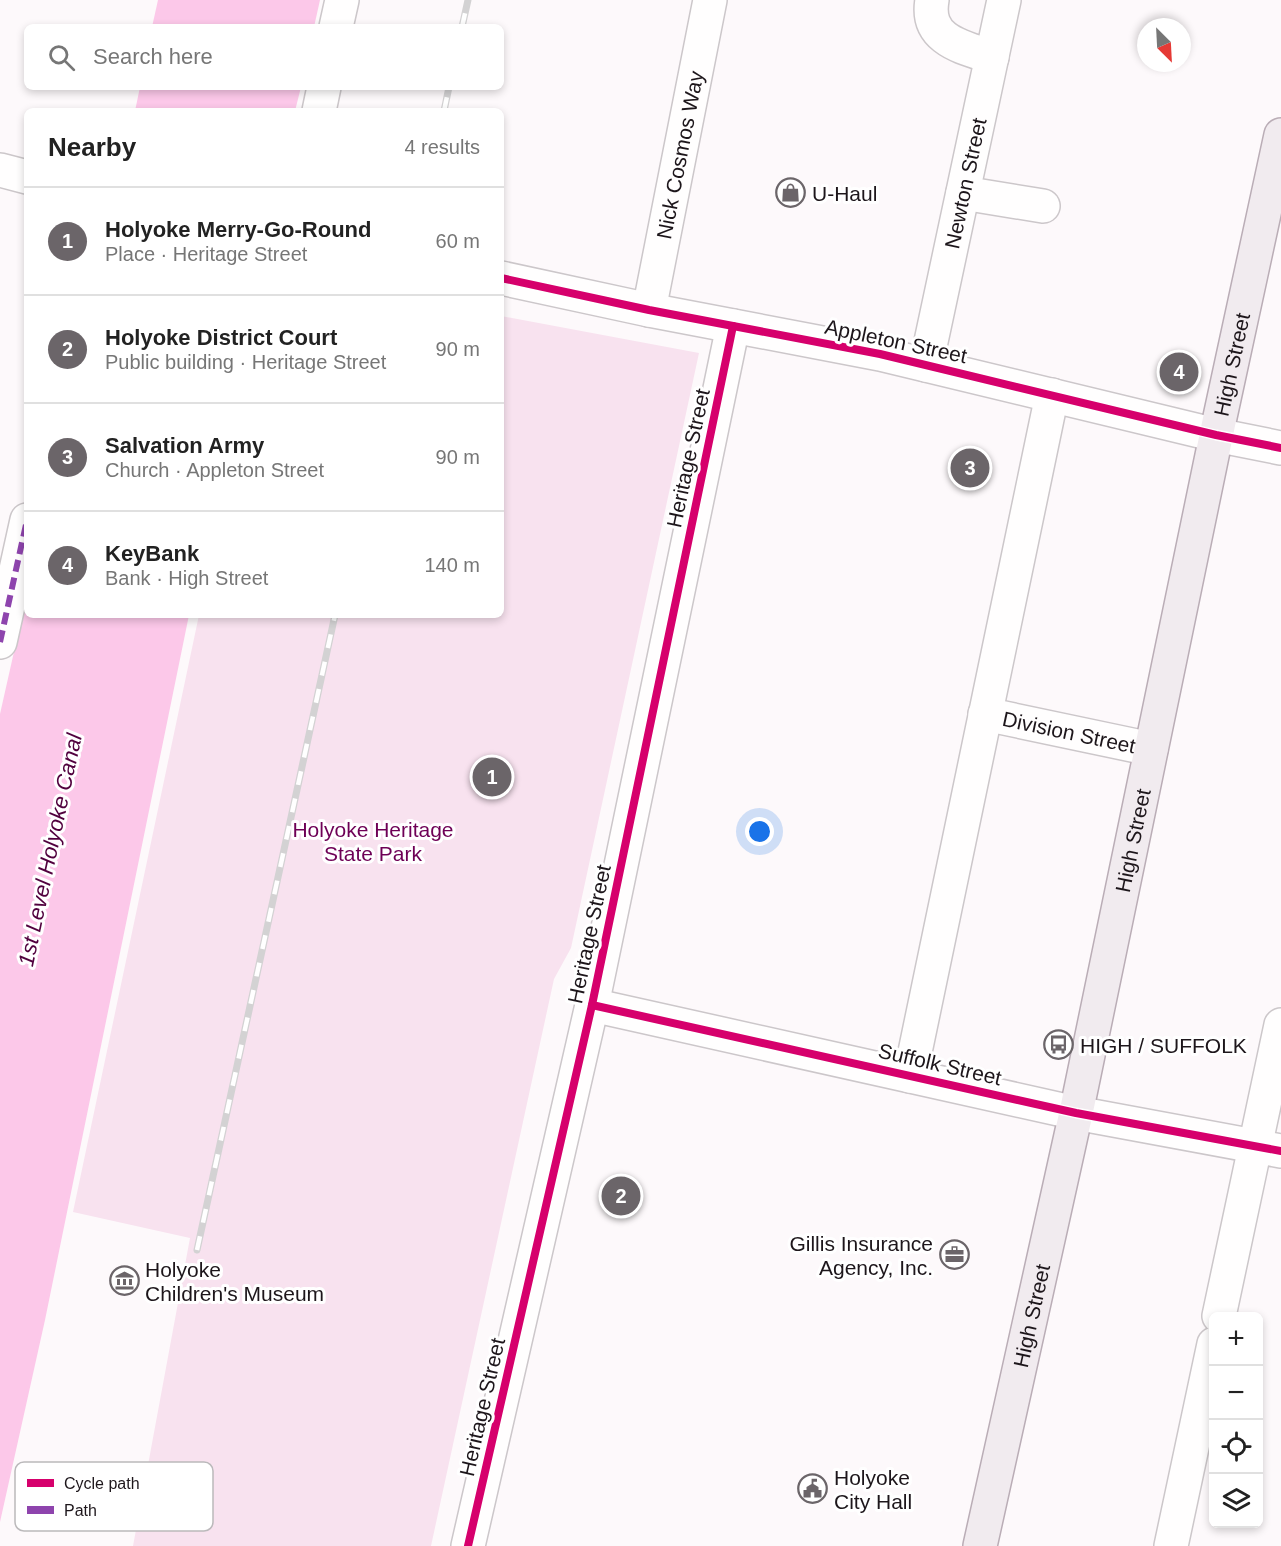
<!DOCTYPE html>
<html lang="en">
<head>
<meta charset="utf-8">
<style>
  :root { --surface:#fff; --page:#f2f2f2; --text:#222; --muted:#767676; --line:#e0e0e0; --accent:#6b6569 }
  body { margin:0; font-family:Helvetica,sans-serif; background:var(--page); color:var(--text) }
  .controls { position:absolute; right:18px; bottom:18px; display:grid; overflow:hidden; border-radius:9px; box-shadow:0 3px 9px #0003 }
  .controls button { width:54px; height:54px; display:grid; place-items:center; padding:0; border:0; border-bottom:2px solid var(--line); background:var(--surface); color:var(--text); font:30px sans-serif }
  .compass { position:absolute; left:1137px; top:18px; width:54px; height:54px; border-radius:50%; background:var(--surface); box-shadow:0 3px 9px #0003; rotate:156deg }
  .you { position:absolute; left:760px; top:832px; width:21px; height:21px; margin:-15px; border:4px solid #fff; border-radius:50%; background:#1a73e8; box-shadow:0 0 0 9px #1a73e833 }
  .badge { display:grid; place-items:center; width:39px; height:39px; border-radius:50%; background:var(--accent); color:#fff; font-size:20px; font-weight:700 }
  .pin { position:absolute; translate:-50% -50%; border:3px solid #fff; box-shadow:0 2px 6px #0006 }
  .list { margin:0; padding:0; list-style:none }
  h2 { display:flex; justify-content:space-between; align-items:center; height:78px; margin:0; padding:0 24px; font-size:26px }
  h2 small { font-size:20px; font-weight:400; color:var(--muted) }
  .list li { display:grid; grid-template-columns:39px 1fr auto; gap:18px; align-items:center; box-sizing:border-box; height:108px; padding:0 24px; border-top:2px solid var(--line) }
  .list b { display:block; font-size:22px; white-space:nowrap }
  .list p { margin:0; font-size:20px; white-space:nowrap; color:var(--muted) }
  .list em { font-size:20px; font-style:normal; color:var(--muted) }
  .icon { flex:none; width:33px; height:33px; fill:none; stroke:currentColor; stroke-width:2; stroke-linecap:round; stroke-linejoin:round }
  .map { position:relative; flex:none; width:1281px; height:1546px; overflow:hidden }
  .search { position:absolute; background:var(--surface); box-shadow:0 3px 9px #0003; left:24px; top:24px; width:480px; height:66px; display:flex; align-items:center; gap:15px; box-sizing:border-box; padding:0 21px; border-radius:9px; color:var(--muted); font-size:22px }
  .panel { position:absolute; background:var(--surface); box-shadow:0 3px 9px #0003; left:24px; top:108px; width:480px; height:510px; border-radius:9px }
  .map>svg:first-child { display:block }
  .green { fill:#f8e2ef }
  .water { fill:#fcc8e9 }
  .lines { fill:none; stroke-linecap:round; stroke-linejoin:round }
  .minor-casing { stroke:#ccc7ca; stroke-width:36 }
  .major-casing { stroke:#baadb6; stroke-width:36 }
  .minor { stroke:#fffefe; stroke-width:33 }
  .major { stroke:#f1ebef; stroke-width:33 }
  .rail-casing { stroke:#d3d2d3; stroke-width:7 }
  .rail { stroke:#fff; stroke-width:4.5; stroke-dasharray:14; stroke-linecap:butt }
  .quiet { stroke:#8e44ad; stroke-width:6; stroke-dasharray:12 6; stroke-linecap:butt }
  .cycleway-casing { stroke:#fff; stroke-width:11 }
  .cycleway { stroke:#d6006c; stroke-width:8 }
  .labels { text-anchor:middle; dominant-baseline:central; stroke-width:6; stroke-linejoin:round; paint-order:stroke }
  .street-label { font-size:21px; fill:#1d161b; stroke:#fff }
  .poi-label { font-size:21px; fill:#1d161b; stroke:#fff; text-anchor:start }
  .park-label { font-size:21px; fill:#6e0056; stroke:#fff }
  .water-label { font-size:22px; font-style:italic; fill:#51003e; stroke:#fff }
  .key { fill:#fff; stroke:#bbb9bb; stroke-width:1.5 }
  .key-label { font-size:16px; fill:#1d161b }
</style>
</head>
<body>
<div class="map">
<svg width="1281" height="1546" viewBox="0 0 1281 1546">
  <rect width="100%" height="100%" fill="#fdf9fb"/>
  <path class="green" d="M501 316 699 353 571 948 554 979 431 1546H133L190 1238 73 1212 199 615H501Z"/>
  <g class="water">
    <path d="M158 0H320L314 27H152Z"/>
    <path d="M140 87H301L295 111H135Z"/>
    <path d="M27 594V615H189L45 1320 0 1522V714Z"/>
  </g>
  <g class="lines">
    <defs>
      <g id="minor">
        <path d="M932 0C925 40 962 47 992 57"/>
        <path d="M336 27 342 0"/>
        <path d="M319 111 324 87"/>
        <path d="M0 170 27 177"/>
        <path d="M963 193 1043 206"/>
        <path d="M501 278 649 310 880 354 1216 435 1281 448"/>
        <path id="s1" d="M649 310 710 0"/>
        <path id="s2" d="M926 365 1004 0"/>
        <path d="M0 642 27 520"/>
        <path id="s3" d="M985 714 1151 749"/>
        <path d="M592 1005 1076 1113 1281 1151"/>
        <path d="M910 1076 1052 395"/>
        <path d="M1219 1316 1281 1025"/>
        <path d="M468 1546 592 1005 733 326"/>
        <path d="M1171 1546 1214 1344"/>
      </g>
      <g id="major">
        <path id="s4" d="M980 1546 1076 1113 1220 417 1281 135"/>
      </g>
    </defs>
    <use href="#minor" class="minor-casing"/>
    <use href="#major" class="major-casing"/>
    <use href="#minor" class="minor"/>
    <use href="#major" class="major"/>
    <defs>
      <g id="rail">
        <path d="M462 27 468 0"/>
        <path d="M444 111 449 87"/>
        <path d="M197 1250 335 615"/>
      </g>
    </defs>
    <use href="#rail" class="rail-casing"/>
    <use href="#rail" class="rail"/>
    <path class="quiet" d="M0 642 27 520"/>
    <defs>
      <g id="cycleway">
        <path d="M501 278 649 310 880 354 1216 435 1281 448"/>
        <path d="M592 1005 1076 1113 1281 1151"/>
        <path d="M468 1546 592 1005 733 326"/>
      </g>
    </defs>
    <use href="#cycleway" class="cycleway-casing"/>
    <use href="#cycleway" class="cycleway"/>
  </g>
  <defs>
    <symbol id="shop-ring" viewBox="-11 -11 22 22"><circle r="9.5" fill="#fff" stroke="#6b6569" stroke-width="1.5"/><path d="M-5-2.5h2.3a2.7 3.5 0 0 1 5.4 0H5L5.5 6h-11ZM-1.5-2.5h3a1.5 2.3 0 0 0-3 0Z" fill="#6b6569"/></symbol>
    <symbol id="bus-ring" viewBox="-11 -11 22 22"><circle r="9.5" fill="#fff" stroke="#6b6569" stroke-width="1.5"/><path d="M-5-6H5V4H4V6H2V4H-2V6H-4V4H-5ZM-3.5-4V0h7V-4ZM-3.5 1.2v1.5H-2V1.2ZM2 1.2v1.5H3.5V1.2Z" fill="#6b6569"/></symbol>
    <symbol id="office-ring" viewBox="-11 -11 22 22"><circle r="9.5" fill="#fff" stroke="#6b6569" stroke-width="1.5"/><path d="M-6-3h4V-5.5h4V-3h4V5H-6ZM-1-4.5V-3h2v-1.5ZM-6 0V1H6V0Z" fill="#6b6569"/></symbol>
    <symbol id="museum-ring" viewBox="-11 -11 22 22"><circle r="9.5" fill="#fff" stroke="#6b6569" stroke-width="1.5"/><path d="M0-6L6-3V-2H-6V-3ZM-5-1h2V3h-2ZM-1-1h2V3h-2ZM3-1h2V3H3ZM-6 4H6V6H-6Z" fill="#6b6569"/></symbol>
    <symbol id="civic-ring" viewBox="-11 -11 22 22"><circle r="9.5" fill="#fff" stroke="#6b6569" stroke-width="1.5"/><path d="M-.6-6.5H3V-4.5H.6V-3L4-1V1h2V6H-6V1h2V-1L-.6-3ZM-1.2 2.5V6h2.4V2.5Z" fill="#6b6569"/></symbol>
  </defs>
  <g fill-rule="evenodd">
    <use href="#shop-ring" x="774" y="176" width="33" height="33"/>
    <use href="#bus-ring" x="1042" y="1028" width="33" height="33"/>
    <use href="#office-ring" x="938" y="1238" width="33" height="33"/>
    <use href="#museum-ring" x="108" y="1264" width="33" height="33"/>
    <use href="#civic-ring" x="796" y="1472" width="33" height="33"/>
  </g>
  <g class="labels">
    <g class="street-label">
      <text stroke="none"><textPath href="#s1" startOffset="158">Nick Cosmos Way</textPath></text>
      <text stroke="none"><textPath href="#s2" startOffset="186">Newton Street</textPath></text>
      <text transform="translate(896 341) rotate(12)">Appleton Street</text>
      <text stroke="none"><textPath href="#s4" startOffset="1208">High Street</textPath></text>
      <text transform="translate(688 458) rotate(-78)">Heritage Street</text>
      <text stroke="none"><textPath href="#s3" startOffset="86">Division Street</textPath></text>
      <text stroke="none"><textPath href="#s4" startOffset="722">High Street</textPath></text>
      <text transform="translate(589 934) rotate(-78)">Heritage Street</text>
      <text transform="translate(940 1064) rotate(13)">Suffolk Street</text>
      <text stroke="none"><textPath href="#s4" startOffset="236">High Street</textPath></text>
      <text transform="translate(482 1407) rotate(-77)">Heritage Street</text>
    </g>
    <g class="poi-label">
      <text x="812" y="193">U-Haul</text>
      <text x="1080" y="1045">HIGH / SUFFOLK</text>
      <text x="933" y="1243" text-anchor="end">Gillis Insurance<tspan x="933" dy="24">Agency, Inc.</tspan></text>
      <text x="145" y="1269">Holyoke<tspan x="145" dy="24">Children's Museum</tspan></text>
      <text x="834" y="1477">Holyoke<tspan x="834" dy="24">City Hall</tspan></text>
    </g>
    <g class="park-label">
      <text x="373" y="829">Holyoke Heritage<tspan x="373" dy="24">State Park</tspan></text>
    </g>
    <g class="water-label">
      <text transform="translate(50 850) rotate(-78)">1st Level Holyoke Canal</text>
    </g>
  </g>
  <rect x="15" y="1462" width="198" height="69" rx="9" class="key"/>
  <rect x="27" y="1479" width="27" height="8" fill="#d6006c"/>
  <rect x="27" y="1506" width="27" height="8" fill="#8e44ad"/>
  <g class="key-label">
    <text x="64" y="1489">Cycle path</text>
    <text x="64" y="1516">Path</text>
  </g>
</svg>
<div class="controls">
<button>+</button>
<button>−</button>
<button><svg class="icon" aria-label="locate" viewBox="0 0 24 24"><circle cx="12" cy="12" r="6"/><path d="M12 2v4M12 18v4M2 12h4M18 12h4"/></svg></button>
<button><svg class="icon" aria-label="layers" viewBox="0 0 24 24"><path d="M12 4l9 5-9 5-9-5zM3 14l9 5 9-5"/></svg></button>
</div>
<svg class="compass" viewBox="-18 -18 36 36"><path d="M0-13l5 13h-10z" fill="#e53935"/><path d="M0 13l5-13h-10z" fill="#767676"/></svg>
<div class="you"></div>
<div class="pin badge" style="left:492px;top:777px">1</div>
<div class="pin badge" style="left:621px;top:1196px">2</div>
<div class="pin badge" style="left:970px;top:468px">3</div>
<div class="pin badge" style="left:1179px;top:372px">4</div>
<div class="search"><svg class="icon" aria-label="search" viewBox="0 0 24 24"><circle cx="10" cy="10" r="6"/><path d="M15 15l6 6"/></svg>Search here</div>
<section class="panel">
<h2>Nearby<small>4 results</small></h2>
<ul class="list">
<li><span class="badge">1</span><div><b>Holyoke Merry-Go-Round</b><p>Place · Heritage Street</p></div><em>60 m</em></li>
<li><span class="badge">2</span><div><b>Holyoke District Court</b><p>Public building · Heritage Street</p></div><em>90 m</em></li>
<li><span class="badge">3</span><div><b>Salvation Army</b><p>Church · Appleton Street</p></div><em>90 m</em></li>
<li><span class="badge">4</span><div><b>KeyBank</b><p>Bank · High Street</p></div><em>140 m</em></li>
</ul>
</section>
</div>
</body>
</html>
